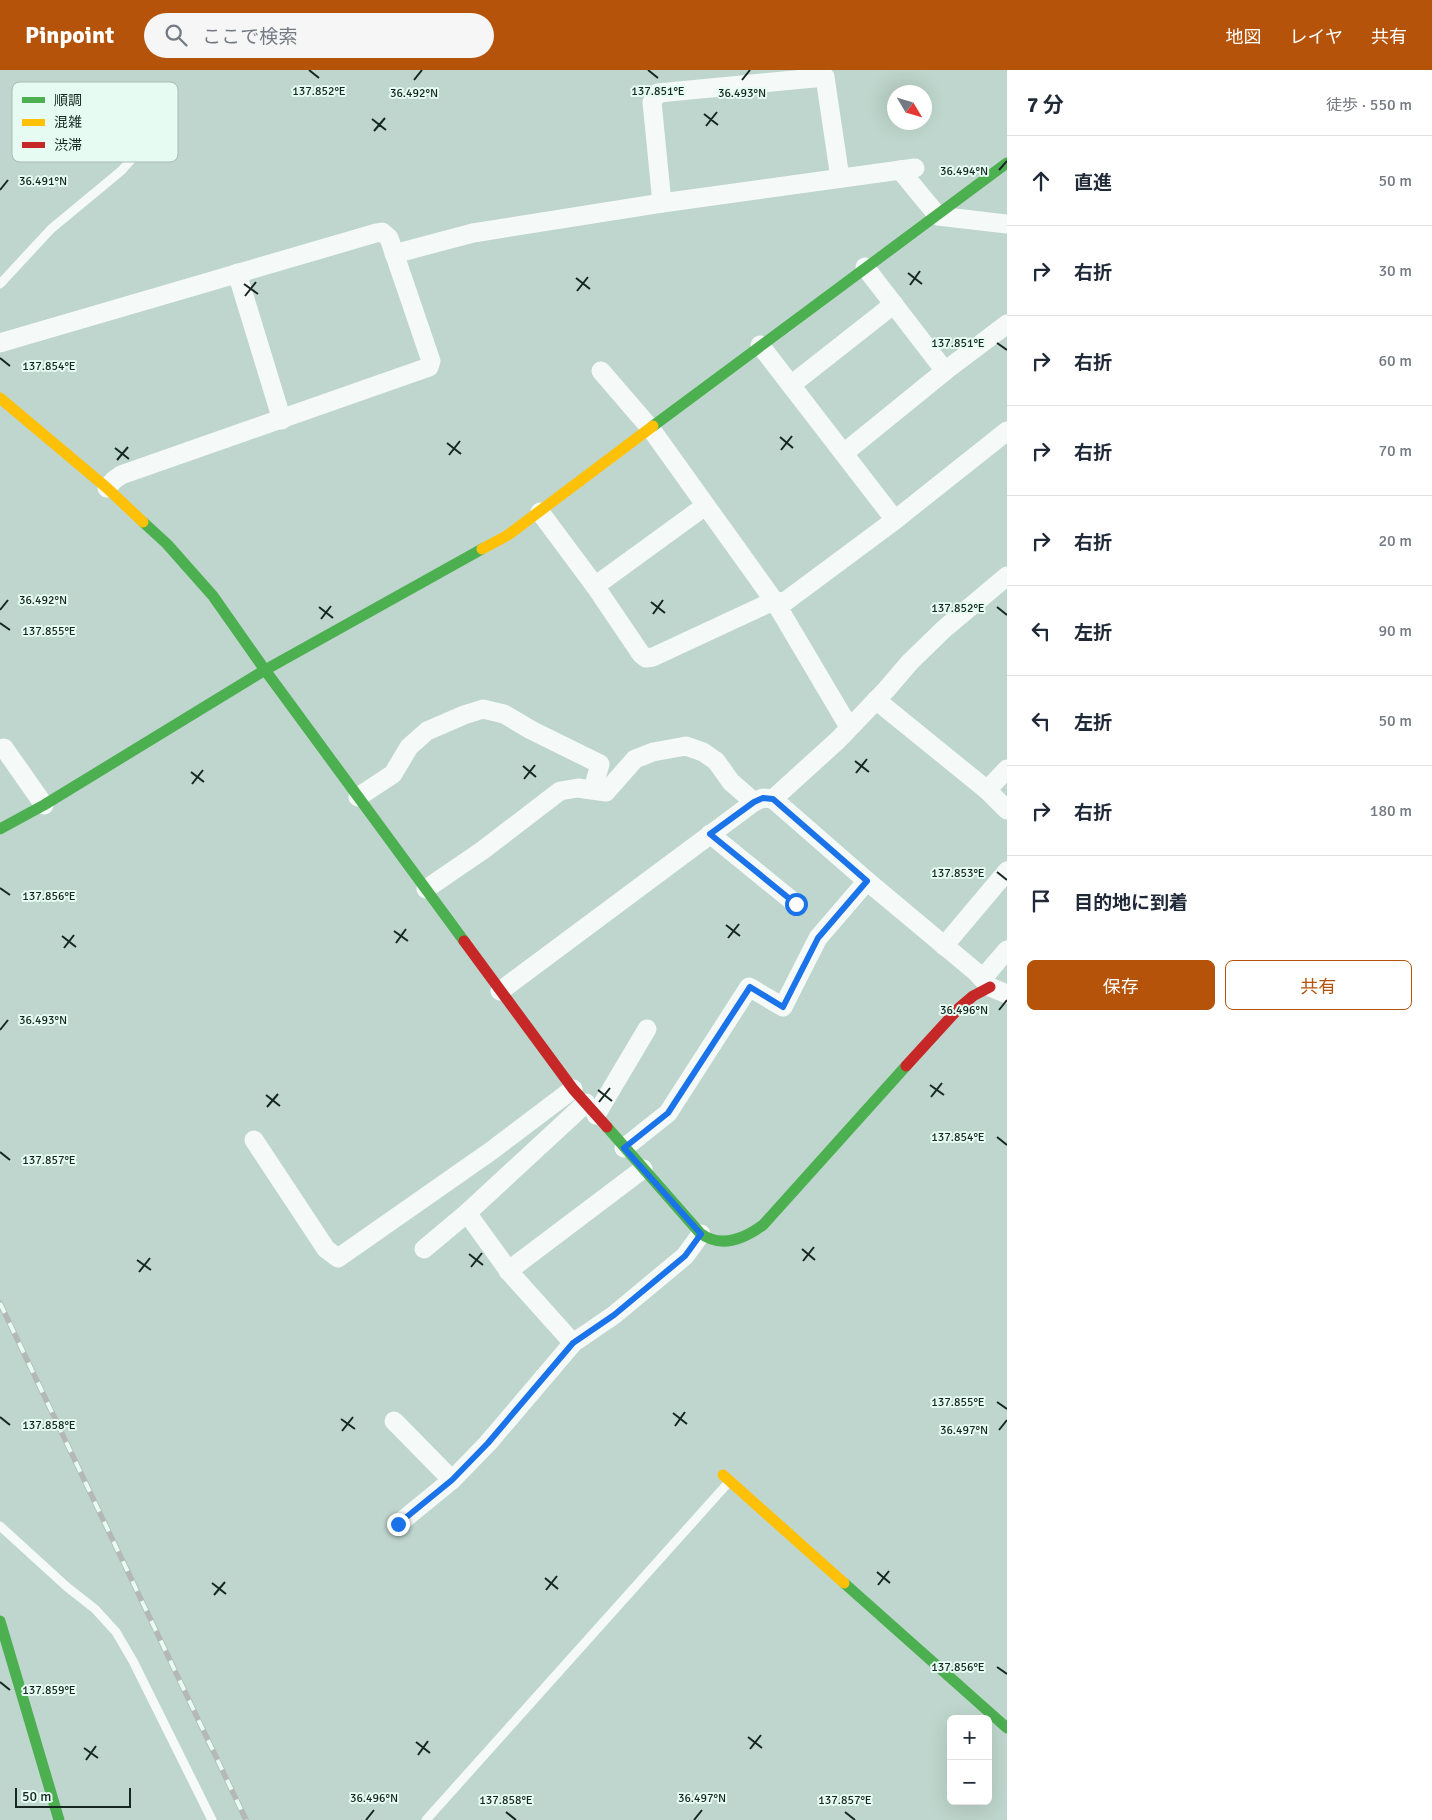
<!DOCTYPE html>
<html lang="ja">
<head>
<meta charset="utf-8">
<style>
  :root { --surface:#fff; --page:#f6f6f7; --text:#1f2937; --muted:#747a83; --line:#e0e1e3; --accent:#b45309 }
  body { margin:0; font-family:Signika,"Noto Sans JP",sans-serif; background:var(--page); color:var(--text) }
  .controls { position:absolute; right:15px; bottom:15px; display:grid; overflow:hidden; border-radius:8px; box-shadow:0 5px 20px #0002 }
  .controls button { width:45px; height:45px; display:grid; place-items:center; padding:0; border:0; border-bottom:1px solid var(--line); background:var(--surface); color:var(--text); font:25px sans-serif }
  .compass { position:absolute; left:887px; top:15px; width:45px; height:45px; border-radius:50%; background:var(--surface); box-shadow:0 5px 20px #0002; rotate:128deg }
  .scale { position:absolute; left:15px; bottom:12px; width:116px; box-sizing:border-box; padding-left:5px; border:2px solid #162721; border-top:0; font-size:14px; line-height:18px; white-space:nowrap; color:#162721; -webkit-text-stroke:4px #e6fcf3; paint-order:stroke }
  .stop { position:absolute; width:15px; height:15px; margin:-11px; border:4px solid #1a73e8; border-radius:50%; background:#fff }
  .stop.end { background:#1a73e8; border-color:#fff; box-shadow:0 1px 5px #0008 }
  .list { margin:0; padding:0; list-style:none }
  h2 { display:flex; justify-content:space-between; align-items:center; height:65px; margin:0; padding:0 20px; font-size:21px }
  h2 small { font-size:16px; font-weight:400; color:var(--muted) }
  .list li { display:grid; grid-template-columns:32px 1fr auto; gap:15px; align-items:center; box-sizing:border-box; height:90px; padding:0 20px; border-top:1px solid var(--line) }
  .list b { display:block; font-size:19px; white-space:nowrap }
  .list em { font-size:16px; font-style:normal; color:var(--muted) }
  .actions { display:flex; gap:10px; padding:15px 20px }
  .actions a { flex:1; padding:11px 0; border:1px solid var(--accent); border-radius:8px; text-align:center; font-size:18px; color:var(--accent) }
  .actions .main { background:var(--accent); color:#fff }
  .icon { flex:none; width:28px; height:28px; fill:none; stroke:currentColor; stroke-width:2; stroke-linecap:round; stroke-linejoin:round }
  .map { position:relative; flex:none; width:1007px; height:1750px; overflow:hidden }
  header { display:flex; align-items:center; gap:30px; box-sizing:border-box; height:70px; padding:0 25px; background:var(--accent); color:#fff }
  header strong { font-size:24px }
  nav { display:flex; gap:28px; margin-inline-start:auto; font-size:18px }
  .search { width:350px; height:45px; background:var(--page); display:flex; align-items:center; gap:12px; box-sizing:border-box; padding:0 18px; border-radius:28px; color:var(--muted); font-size:19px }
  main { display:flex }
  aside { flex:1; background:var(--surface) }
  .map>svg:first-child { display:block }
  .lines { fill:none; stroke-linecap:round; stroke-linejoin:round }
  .lane { stroke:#f5f9f8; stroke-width:9 }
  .street { stroke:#f5f9f8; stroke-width:19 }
  .fast { stroke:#4caf50; stroke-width:11 }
  .slow { stroke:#ffc107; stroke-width:11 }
  .jam { stroke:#c62828; stroke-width:11 }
  .rail-casing { stroke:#b4b9b7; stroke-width:5.5 }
  .rail { stroke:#e6fcf3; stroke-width:4; stroke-dasharray:11; stroke-linecap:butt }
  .route { stroke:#1a73e8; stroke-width:6 }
  .ticks { fill:none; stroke:#162721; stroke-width:2 }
  .key { fill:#e6fcf3; stroke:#a8bcb4; stroke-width:1 }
  .key-label { font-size:14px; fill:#162721 }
  .ticks-label { font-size:12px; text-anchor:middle; fill:#162721; stroke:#e6fcf3; stroke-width:4; stroke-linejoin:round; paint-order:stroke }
</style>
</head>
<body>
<header>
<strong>Pinpoint</strong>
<div class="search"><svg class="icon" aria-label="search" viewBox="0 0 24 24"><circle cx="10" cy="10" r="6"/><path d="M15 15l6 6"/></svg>ここで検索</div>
<nav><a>地図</a><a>レイヤ</a><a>共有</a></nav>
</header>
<main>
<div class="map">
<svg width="1007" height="1750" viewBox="0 0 1007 1750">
  <rect width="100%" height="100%" fill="#bed6cd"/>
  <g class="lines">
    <g class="lane">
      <path d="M0 214 51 159 121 101 171 46"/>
      <path d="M0 1456 67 1517 95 1539 116 1562 133 1591 212 1750"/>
      <path d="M426 1750 728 1413"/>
    </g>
    <g class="street">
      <path d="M900 100 938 146 1007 154"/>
      <path d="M662 133 652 32 658 23 825 7 840 108"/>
      <path d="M394 184 473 163 662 133 915 98"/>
      <path d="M865 197 945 301"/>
      <path d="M237 203 282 350"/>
      <path d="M0 273 376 163 382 162 389 168 431 291 429 297 121 405 114 410 107 418"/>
      <path d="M760 275 895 450"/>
      <path d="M601 301 651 359 775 532 849 657"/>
      <path d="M791 315 894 234"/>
      <path d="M844 383 945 301 1007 254"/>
      <path d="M540 442 595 516 641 584 646 588 653 587 767 534 786 531 895 450 1007 361"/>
      <path d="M595 516 705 436"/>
      <path d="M876 630 987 720 1007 740"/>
      <path d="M4 678 44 735"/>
      <path d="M987 720 1007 699"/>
      <path d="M358 727 393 704 409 677 427 661 464 645 483 639 504 644 531 660 600 694 593 719"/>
      <path d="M773 729 838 670 886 620 910 592 944 559 1007 506"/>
      <path d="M710 764 796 834"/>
      <path d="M426 819 483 780 560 721 578 718 606 722 635 689 653 682 686 676 703 682 716 691 731 712 754 732"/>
      <path d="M944 876 1007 801"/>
      <path d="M983 908 1007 880"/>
      <path d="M500 921 754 732 763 728 773 729 867 811 976 902 990 917 1007 924"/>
      <path d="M596 1045 647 959"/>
      <path d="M254 1070 326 1179 338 1188 491 1081 573 1019"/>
      <path d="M624 1078 668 1043 749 917 783 937 818 868 867 811"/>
      <path d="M467 1143 511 1204 573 1273"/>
      <path d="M424 1179 467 1143 586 1033"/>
      <path d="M508 1201 643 1099"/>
      <path d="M394 1351 452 1410"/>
      <path d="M398 1454 452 1410 488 1373 573 1273 614 1245 685 1186 701 1164"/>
    </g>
    <g class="fast">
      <path d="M653 356 1007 93"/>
      <path d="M143 452 167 474 213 526 265 600 464 871"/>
      <path d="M0 759 44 735 265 600 482 479"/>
      <path d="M607 1057 700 1163C721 1179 744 1169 763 1155L906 996"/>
      <path d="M844 1513 1007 1658"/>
      <path d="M0 1551 59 1750"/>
    </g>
    <g class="slow">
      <path d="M0 328 107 418 143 452"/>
      <path d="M482 479 508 465 653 356"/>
      <path d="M723 1405 844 1513"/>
    </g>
    <g class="jam">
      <path d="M464 871 573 1019 607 1057"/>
      <path d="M906 996 959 938 973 926 990 917"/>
    </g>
    <defs>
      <path id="rail" d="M0 1233 246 1750"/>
    </defs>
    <use href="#rail" class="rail-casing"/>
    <use href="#rail" class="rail"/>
  </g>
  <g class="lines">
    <path class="route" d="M398 1454 452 1410 488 1373 573 1273 614 1245 685 1186 701 1164 624 1078 668 1043 750 917 783 937 818 868 867 811 773 729 763 728 754 732 710 764 796 834"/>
  </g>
  <path class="ticks" d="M309 0 319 8M648 0 658 8M414 10 422 0M742 10 750 0M704 44 718 55M372 49 386 60M706 56 717 42M374 61 385 48M999 100 1007 91M0 120 8 110M908 203 922 214M576 208 590 219M244 214 258 224M910 215 920 201M577 221 588 207M245 226 256 212M997 273 1007 280M0 288 10 296M780 367 793 378M447 373 461 384M115 378 129 389M781 380 792 366M449 385 460 371M117 390 128 377M651 532 665 543M319 537 333 548M997 537 1007 545M0 540 8 530M653 544 663 530M321 549 331 536M0 553 10 560M855 691 869 702M523 696 536 707M191 702 204 712M856 703 867 689M524 709 535 695M192 714 203 700M997 802 1007 810M0 818 10 825M726 855 740 866M394 861 408 871M62 866 76 877M728 868 739 854M396 873 406 859M64 878 74 865M999 940 1007 930M0 960 8 950M930 1015 944 1025M598 1020 612 1031M266 1025 280 1036M931 1027 942 1013M599 1032 610 1018M267 1037 278 1024M997 1067 1007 1075M0 1082 10 1090M802 1179 815 1190M469 1184 483 1195M137 1190 151 1200M803 1191 814 1177M471 1197 482 1183M139 1202 150 1188M997 1332 1007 1339M673 1343 687 1354M0 1347 10 1355M341 1349 355 1359M675 1356 685 1342M999 1360 1007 1350M342 1361 353 1347M877 1502 890 1513M545 1508 558 1519M212 1513 226 1524M878 1515 889 1501M546 1520 557 1506M214 1525 225 1512M997 1597 1007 1604M0 1612 10 1620M748 1667 762 1678M416 1672 430 1683M84 1678 98 1688M750 1679 761 1665M418 1685 428 1671M86 1690 96 1676M506 1742 516 1750M845 1742 855 1750M366 1750 374 1740M694 1750 702 1740"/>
  <rect x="12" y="12" width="166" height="80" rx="8" class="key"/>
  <rect x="22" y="27" width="23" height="6" fill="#4caf50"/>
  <rect x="22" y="49" width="23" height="7" fill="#ffc107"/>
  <rect x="22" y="72" width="23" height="6" fill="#c62828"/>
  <g class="key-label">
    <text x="54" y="35">順調</text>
    <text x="54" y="57">混雑</text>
    <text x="54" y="80">渋滞</text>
  </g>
  <g class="ticks-label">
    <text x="319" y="25">137.852°E</text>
    <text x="658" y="25">137.851°E</text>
    <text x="414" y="27">36.492°N</text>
    <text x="742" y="27">36.493°N</text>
    <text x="964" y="105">36.494°N</text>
    <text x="43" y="115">36.491°N</text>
    <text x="958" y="277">137.851°E</text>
    <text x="49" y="300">137.854°E</text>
    <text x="43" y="534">36.492°N</text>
    <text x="958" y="542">137.852°E</text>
    <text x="49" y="565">137.855°E</text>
    <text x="958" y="807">137.853°E</text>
    <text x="49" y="830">137.856°E</text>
    <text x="964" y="944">36.496°N</text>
    <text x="43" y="954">36.493°N</text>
    <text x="958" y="1071">137.854°E</text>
    <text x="49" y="1094">137.857°E</text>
    <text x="958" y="1336">137.855°E</text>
    <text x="49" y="1359">137.858°E</text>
    <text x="964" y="1364">36.497°N</text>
    <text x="958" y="1601">137.856°E</text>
    <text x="49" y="1624">137.859°E</text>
    <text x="374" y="1732">36.496°N</text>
    <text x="702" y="1732">36.497°N</text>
    <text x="506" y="1734">137.858°E</text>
    <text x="845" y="1734">137.857°E</text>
  </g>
</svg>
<div class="controls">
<button>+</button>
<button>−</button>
</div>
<svg class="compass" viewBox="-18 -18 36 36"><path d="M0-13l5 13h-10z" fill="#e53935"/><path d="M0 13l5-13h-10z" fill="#747a83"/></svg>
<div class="scale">50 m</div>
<div class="stop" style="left:796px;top:834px"></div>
<div class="stop end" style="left:398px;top:1454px"></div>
</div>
<aside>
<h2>7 分<small>徒歩 · 550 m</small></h2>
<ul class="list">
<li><svg class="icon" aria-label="ahead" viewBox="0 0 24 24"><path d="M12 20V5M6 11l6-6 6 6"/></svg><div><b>直進</b></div><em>50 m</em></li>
<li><svg class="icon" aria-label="right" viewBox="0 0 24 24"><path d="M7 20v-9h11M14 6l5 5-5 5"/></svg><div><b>右折</b></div><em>30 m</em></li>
<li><svg class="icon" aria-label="right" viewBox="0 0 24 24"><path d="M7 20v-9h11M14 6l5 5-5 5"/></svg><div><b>右折</b></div><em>60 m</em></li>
<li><svg class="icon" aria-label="right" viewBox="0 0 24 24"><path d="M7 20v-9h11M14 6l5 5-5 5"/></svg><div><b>右折</b></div><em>70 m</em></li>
<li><svg class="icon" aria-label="right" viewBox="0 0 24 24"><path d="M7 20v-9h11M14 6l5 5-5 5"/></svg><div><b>右折</b></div><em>20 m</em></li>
<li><svg class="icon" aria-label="left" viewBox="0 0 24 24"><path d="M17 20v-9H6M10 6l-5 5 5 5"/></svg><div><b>左折</b></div><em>90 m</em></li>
<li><svg class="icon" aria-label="left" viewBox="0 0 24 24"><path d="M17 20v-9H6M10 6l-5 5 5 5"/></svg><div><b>左折</b></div><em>50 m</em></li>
<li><svg class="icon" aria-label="right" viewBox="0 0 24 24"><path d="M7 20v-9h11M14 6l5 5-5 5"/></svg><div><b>右折</b></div><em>180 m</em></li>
<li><svg class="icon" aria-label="arrive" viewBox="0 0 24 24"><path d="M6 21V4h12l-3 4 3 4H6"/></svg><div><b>目的地に到着</b></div></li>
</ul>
<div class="actions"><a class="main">保存</a><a>共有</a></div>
</aside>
</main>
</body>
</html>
